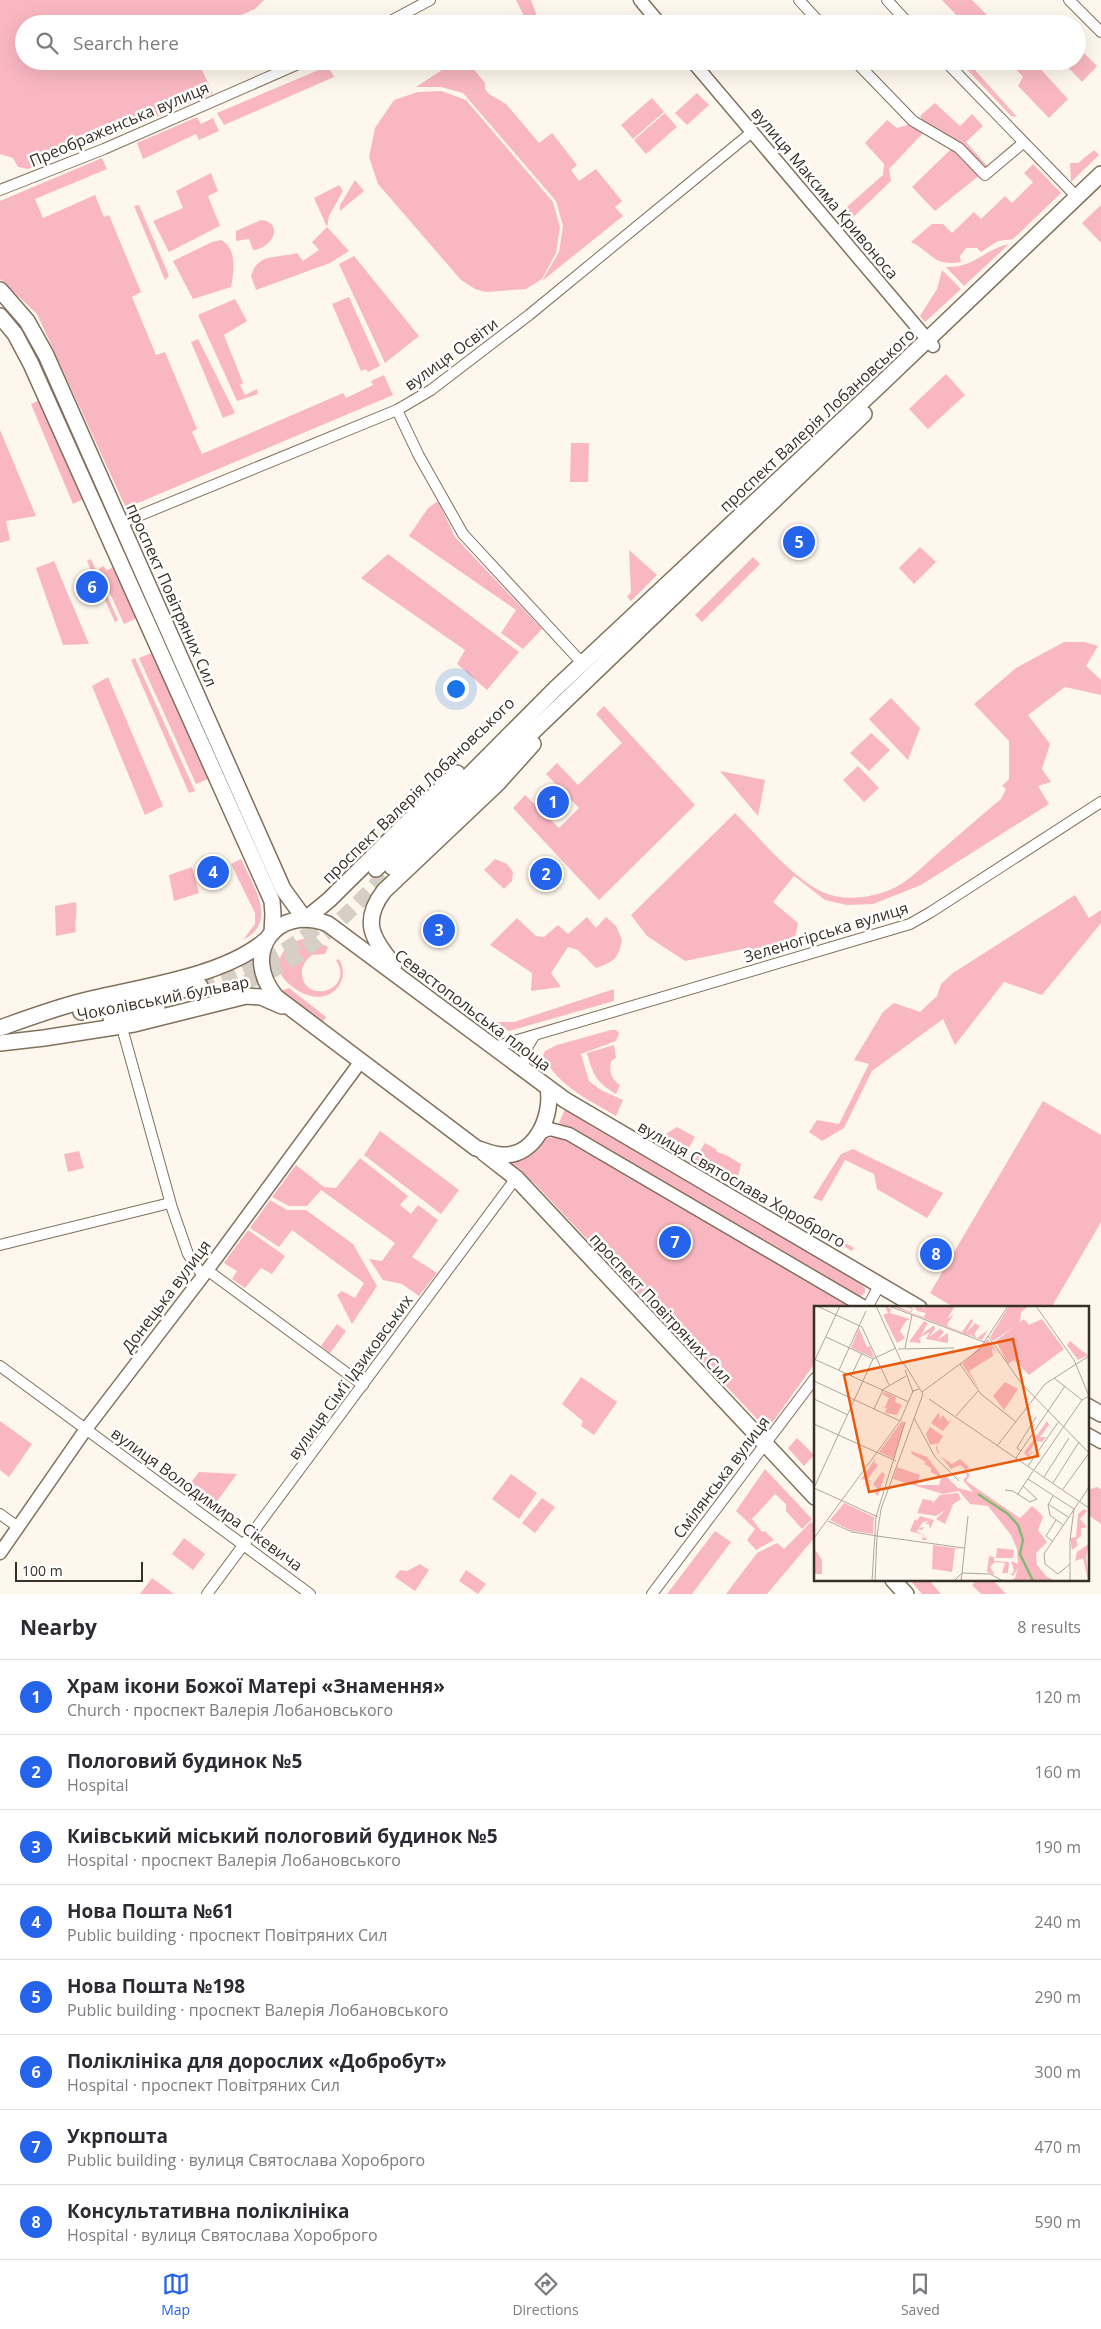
<!DOCTYPE html>
<html lang="en">
<head>
<meta charset="utf-8">
<style>
  :root { --surface:#fff; --page:#f7f7f7; --text:#2b2b33; --muted:#7c7c81; --line:#e1e1e2; --accent:#2563eb }
  body { margin:0; font-family:"Open Sans",sans-serif; background:var(--page); color:var(--text) }
  .scale { position:absolute; left:15px; bottom:12px; width:128px; box-sizing:border-box; padding-left:5px; border:2px solid #373027; border-top:0; font-size:14px; line-height:18px; white-space:nowrap; color:#373027; -webkit-text-stroke:4px #fff; paint-order:stroke }
  .you { position:absolute; left:455px; top:688px; width:18px; height:18px; margin:-12px; border:4px solid #fff; border-radius:50%; background:#1a73e8; box-shadow:0 0 0 8px #1a73e833 }
  .badge { display:grid; place-items:center; width:32px; height:32px; border-radius:50%; background:var(--accent); color:#fff; font-size:16px; font-weight:700 }
  .pin { position:absolute; translate:-50% -50%; border:2px solid #fff; box-shadow:0 1px 5px #0006 }
  .list { margin:0; padding:0; list-style:none }
  h2 { display:flex; justify-content:space-between; align-items:center; height:65px; margin:0; padding:0 20px; font-size:21px }
  h2 small { font-size:16px; font-weight:400; color:var(--muted) }
  .list li { display:grid; grid-template-columns:32px 1fr auto; gap:15px; align-items:center; box-sizing:border-box; height:75px; padding:0 20px; border-top:1px solid var(--line) }
  .list b { display:block; font-size:19px; white-space:nowrap }
  .list p { margin:0; font-size:16px; white-space:nowrap; color:var(--muted) }
  .list em { font-size:16px; font-style:normal; color:var(--muted) }
  .icon { flex:none; width:28px; height:28px; fill:none; stroke:currentColor; stroke-width:2; stroke-linecap:round; stroke-linejoin:round }
  .map { position:relative; flex:none; width:1101px; height:1594px; overflow:hidden }
  .search { position:absolute; background:var(--surface); box-shadow:0 5px 20px #0002; left:15px; right:15px; top:15px; height:55px; display:flex; align-items:center; gap:12px; box-sizing:border-box; padding:0 18px; border-radius:28px; color:var(--muted); font-size:19px }
  .sheet { height:665px; background:var(--surface) }
  nav { display:flex; justify-content:space-around; align-items:center; box-sizing:border-box; height:70px; border-top:1px solid var(--line); background:var(--surface); font-size:14px; color:var(--muted) }
  nav a { display:grid; justify-items:center; gap:2px }
  nav .on { color:var(--accent) }
  .map>svg:first-child { display:block }
  .green { fill:#f9b8c1 }
  .lines { fill:none; stroke-linecap:round; stroke-linejoin:round }
  .primary-tunnel { stroke:#d6cfc5; stroke-width:15; stroke-dasharray:15 8; stroke-linecap:butt }
  .minor-casing { stroke:#81705c; stroke-width:12 }
  .tertiary-casing { stroke:#81705c; stroke-width:15 }
  .primary-casing { stroke:#81705c; stroke-width:18 }
  .minor { stroke:#fff; stroke-width:10 }
  .tertiary { stroke:#fff; stroke-width:12 }
  .primary { stroke:#fff; stroke-width:15 }
  .labels { text-anchor:middle; dominant-baseline:central; stroke-width:5; stroke-linejoin:round; paint-order:stroke }
  .street-label { font-size:16px; fill:#373027; stroke:#fff }
  .inset-river { fill:none; stroke:#86b975; stroke-width:2.5 }
  .inset-road { fill:none; stroke:#aea79e; stroke-width:1 }
  .view { fill:#e8590c; fill-opacity:0.15; stroke:#e8590c; stroke-width:2.5 }
  .inset-edge { fill:none; stroke:#373027; stroke-width:2.5 }
</style>
</head>
<body>
<div class="map">
<svg width="1101" height="1594" viewBox="0 0 1101 1594">
  <rect width="100%" height="100%" fill="#fef7ed"/>
  <g class="green">
    <path d="M0 0H264L255 9 223 23 220 16 204 24H24V61H198L213 94 28 169 18 167 13 158 0 154Z"/>
    <path d="M516 0H531L540 24H528Z"/>
    <path d="M942 0H972L996 24H965Z"/>
    <path d="M1077 46 1097 66 1082 82 1062 61H1077Z"/>
    <path d="M449 61H467L485 83V89L489 94 506 104 539 143 552 133 577 165 571 170 579 181 596 169 622 201 615 207 623 216 542 281 559 252 563 226 556 201 463 93 441 87H416L442 70Z"/>
    <path d="M959 61H967L1017 117 1011 116Z"/>
    <path d="M1008 61H1033L1068 99 1049 118 1018 86 1023 77Z"/>
    <path d="M328 66 334 77 224 125 217 113Z"/>
    <path d="M441 91 466 100 553 202 560 227 556 253 542 279 526 289 486 292 475 289 461 280 378 184 369 157 375 128 394 100 418 92Z"/>
    <path d="M697 93 709 105 687 125 675 113Z"/>
    <path d="M652 98 664 112 633 139 621 125Z"/>
    <path d="M935 103 960 126 972 114 983 126 966 142 988 167 984 170 926 126 920 116Z"/>
    <path d="M665 113 677 127 646 154 634 140Z"/>
    <path d="M197 117 201 124 213 118 219 131 199 140 196 134 143 159 137 143Z"/>
    <path d="M887 120 897 128 911 124 923 133 889 169 891 181 848 222 840 213 883 175 884 164 865 143Z"/>
    <path d="M951 149 960 152 981 174 935 211 912 187Z"/>
    <path d="M1094 150 1099 155 1071 182 1070 163H1078Z"/>
    <path d="M102 158 107 169 35 199 43 218 95 195 104 217 109 215 141 292 132 297 156 355 165 352 197 429 192 432 202 454 343 393 346 398 373 385 371 381 384 375 393 395 126 508 37 314 0 279V201Z"/>
    <path d="M1033 164 1061 193 1013 239 998 241 981 252 977 248H966L960 256 961 262C933 267 933 253 911 242L932 224H943L952 233 974 212 981 219 1005 196 1012 203 1033 182 1024 173Z"/>
    <path d="M211 173 218 191 208 196 220 226 169 252 153 221 183 208 176 191Z"/>
    <path d="M355 180 364 191 340 211V205Z"/>
    <path d="M339 185 343 191 329 216 327 227 349 251 330 263 256 290 251 276C258 252 277 259 297 253L303 261 319 250 312 242 327 227 314 198Z"/>
    <path d="M139 205 169 276 165 280 134 206Z"/>
    <path d="M1101 205V243L1082 223Z"/>
    <path d="M261 220C284 222 274 248 253 250L249 239 236 241V231Z"/>
    <path d="M221 240C237 248 234 272 231 287L193 299 173 261 212 242Z"/>
    <path d="M1009 244 964 286 946 267C974 268 983 250 1009 244Z"/>
    <path d="M354 256 419 336 385 363 339 264Z"/>
    <path d="M942 270 961 289 925 322 920 316 937 289Z"/>
    <path d="M349 297 380 366 368 372 366 369 361 371 332 304Z"/>
    <path d="M235 299 247 321 224 335 243 383 240 385 245 395 257 389 258 394 237 401 198 315Z"/>
    <path d="M198 339 235 413 223 418 191 342Z"/>
    <path d="M946 374 965 395 928 429 909 409Z"/>
    <path d="M42 399 86 498 73 504 31 404Z"/>
    <path d="M0 430 36 516 6 521 10 540 0 543Z"/>
    <path d="M571 443H589L588 482H570Z"/>
    <path d="M438 501 455 537 542 629 523 649 501 633 516 610 409 536 428 508Z"/>
    <path d="M920 547 936 562 914 584 899 568Z"/>
    <path d="M629 550 657 575 631 601 627 597 631 592Z"/>
    <path d="M388 554 519 652 487 690 457 664 465 650 361 578Z"/>
    <path d="M753 557 760 564 702 622 695 615Z"/>
    <path d="M91 559 118 620 115 622 87 561Z"/>
    <path d="M54 561 89 644 63 645 36 568Z"/>
    <path d="M103 566 107 570 116 566 139 617 124 624 99 569Z"/>
    <path d="M1064 642H1084L1098 646 1086 666 1101 680V695L1065 687 1028 715 1050 744 1042 769 1051 782 1038 786 1049 804 921 885 873 904 847 905 825 900 794 876 773 902 798 923 793 948 748 961 743 949 685 961 647 936 631 915 735 813C760 838 790 876 822 892 844 902 875 898 896 887 911 879 924 865 937 854 958 836 979 817 1001 799L1006 789 1002 786 1009 779V741L974 704 1016 668Z"/>
    <path d="M154 652 210 778 196 784 139 658Z"/>
    <path d="M135 658 195 791 189 793 131 660Z"/>
    <path d="M108 677 163 806 145 815 92 686Z"/>
    <path d="M891 698 920 728 908 760 869 719Z"/>
    <path d="M604 706 695 805 599 900 513 808 525 795 559 828 579 808 546 774 557 763 578 785 622 743 596 714Z"/>
    <path d="M871 733 890 750 869 771 850 753Z"/>
    <path d="M858 766 879 788 864 802 843 780Z"/>
    <path d="M720 771 765 780 758 816Z"/>
    <path d="M241 859C253 886 279 922 243 940L255 924V913L231 864Z"/>
    <path d="M495 859 507 864 513 872 512 881 504 889 484 870Z"/>
    <path d="M192 867 199 893 174 901 169 875Z"/>
    <path d="M1075 895 1089 918 1101 910V923L1042 995 1004 982 955 1045 943 1019 872 1071 844 1128 822 1141 809 1132 817 1120 839 1124 869 1064 854 1060 883 1012 894 1003 920 1012 937 996 941 984 953 973Z"/>
    <path d="M76 902C78 913 74 922 76 932L56 936 55 906Z"/>
    <path d="M587 917 596 928 606 917 616 926 622 940C618 959 615 961 596 968L578 950 568 947 551 973 561 987 531 991 532 973 490 945 517 918 536 936 544 937 558 925 568 934Z"/>
    <path d="M304 939 318 942 328 947 325 954 312 955C306 960 301 966 302 975 306 1005 355 990 336 960L339 959C344 968 345 978 338 987 323 1006 297 994 284 979 270 962 287 941 304 939Z"/>
    <path d="M289 988 326 1017 322 1023 280 991Z"/>
    <path d="M614 989V1001L509 1031 494 1022H514Z"/>
    <path d="M611 1030H616L619 1033 616 1041 581 1054 589 1081 601 1090 623 1100 616 1116C589 1100 558 1086 543 1056L545 1051 557 1045Z"/>
    <path d="M614 1045 616 1058 611 1061C609 1072 611 1079 620 1085L616 1094C596 1082 593 1075 587 1053Z"/>
    <path d="M1043 1101 1101 1135V1222L1051 1308H955L930 1293Z"/>
    <path d="M565 1109 861 1284 865 1288V1293L859 1297H854L559 1123Z"/>
    <path d="M677 1127 695 1137 685 1155 658 1139Z"/>
    <path d="M380 1131 459 1190 441 1214 364 1155Z"/>
    <path d="M557 1137 568 1138 848 1303 850 1308H815V1363L772 1423H761L534 1183 510 1164 522 1159 547 1138Z"/>
    <path d="M705 1143 716 1149 717 1152 726 1155 741 1164 736 1186 694 1161Z"/>
    <path d="M853 1149 943 1193 927 1218 877 1189 874 1174 845 1160 822 1201 813 1198 841 1154Z"/>
    <path d="M79 1151 84 1168 68 1172 64 1154Z"/>
    <path d="M360 1158 408 1196 400 1205 411 1214 418 1205 438 1220 412 1257 437 1273 419 1296 402 1284 383 1280 369 1259 382 1261 395 1243 321 1190 307 1206H289L272 1197 296 1165 324 1187 336 1188Z"/>
    <path d="M270 1200 287 1210H306L353 1244 377 1286 352 1324 337 1295 342 1291 355 1298 364 1283 292 1230 279 1247 250 1228Z"/>
    <path d="M802 1214 834 1232 842 1241 854 1248 852 1251 798 1221Z"/>
    <path d="M248 1230 285 1256 272 1274 261 1268 245 1288 232 1279 237 1271 224 1263Z"/>
    <path d="M337 1324 346 1331 330 1353 321 1346Z"/>
    <path d="M581 1377 617 1402 594 1435 581 1426 583 1421 562 1404Z"/>
    <path d="M0 1421 32 1444 9 1477 0 1470Z"/>
    <path d="M797 1438 814 1455 804 1466 788 1448Z"/>
    <path d="M765 1469 812 1519 802 1529 786 1511V1504L775 1494 752 1519 762 1532 765 1531 774 1540 756 1550 747 1540 755 1529 736 1511Z"/>
    <path d="M199 1472 237 1474 215 1504 189 1485Z"/>
    <path d="M511 1474 537 1493 519 1519 492 1499Z"/>
    <path d="M1097 1487 1101 1489V1524L1087 1514V1490Z"/>
    <path d="M542 1498 555 1507 535 1533 522 1523Z"/>
    <path d="M811 1522 815 1526V1537L767 1594H726L757 1553 777 1543 784 1549Z"/>
    <path d="M715 1531 731 1542 692 1594H667Z"/>
    <path d="M184 1538 205 1554 193 1570 172 1554Z"/>
    <path d="M420 1564 429 1570 415 1591 395 1577 400 1570 407 1571Z"/>
    <path d="M466 1570 486 1584 478 1594 459 1581Z"/>
    <path d="M152 1578 174 1594H140Z"/>
    <path d="M910 1580H929L941 1594H922Z"/>
    <path d="M977 1580H993L1006 1594H981L972 1585Z"/>
  </g>
  <g class="lines">
    <g class="primary-tunnel">
      <path d="M200 986C250 970 290 953 329 916"/>
      <path d="M203 998C233 987 264 977 292 959 327 936 357 904 386 874"/>
    </g>
    <defs>
      <g id="minor">
        <path d="M799 0 821 24"/>
        <path d="M887 0 909 24"/>
        <path d="M1069 0 1101 32"/>
        <path d="M385 24 430 0"/>
        <path d="M855 61 913 121 959 148 985 175 1023 143"/>
        <path d="M945 61 1077 197"/>
        <path d="M0 190 104 149 305 61"/>
        <path d="M397 410 419 456 463 534 583 664"/>
        <path d="M121 523 397 410 431 390 529 315 752 132"/>
        <path d="M124 1035 172 1208 188 1254 203 1276"/>
        <path d="M494 1047 910 924 931 912 1101 802"/>
        <path d="M523 1068 528 1046 534 1036"/>
        <path d="M0 1245 170 1203"/>
        <path d="M207 1270 363 1385"/>
        <path d="M867 1308 880 1284"/>
        <path d="M0 1366 310 1594"/>
        <path d="M0 1514 18 1527"/>
        <path d="M207 1594 516 1178"/>
        <path d="M652 1594 815 1378"/>
      </g>
      <g id="tertiary">
        <path d="M640 0 660 24"/>
        <path d="M692 61 933 346"/>
        <path d="M539 1133 550 1129 569 1134 866 1308"/>
        <path d="M1087 1434 1101 1442"/>
        <path d="M0 1553 86 1429 203 1276 361 1061"/>
      </g>
      <g id="primary">
        <path d="M0 290 27 321 46 355 283 889 304 918"/>
        <path d="M0 316 15 334 31 364 272 901 273 914 272 933"/>
        <path d="M392 867 864 414"/>
        <path d="M376 869 555 689 880 385 1101 174"/>
        <path d="M307 918 329 900 457 773"/>
        <path d="M394 965C372 939 361 921 384 891L498 783 533 744"/>
        <path d="M81 1012 200 986"/>
        <path d="M111 1018 157 1008"/>
        <path d="M0 1028C28 1018 55 1008 83 1001 139 987 223 977 266 940"/>
        <path d="M0 1043 44 1038 134 1024 246 996 261 997 282 1006"/>
        <path d="M548 1088C553 1115 536 1156 503 1155 494 1155 485 1151 476 1148L276 997C240 953 276 904 328 924L565 1100 919 1308"/>
        <path d="M484 1153 516 1178 815 1497"/>
        <path d="M1087 1406 1101 1414"/>
        <path d="M893 1580 906 1594"/>
      </g>
    </defs>
    <use href="#minor" class="minor-casing"/>
    <use href="#tertiary" class="tertiary-casing"/>
    <use href="#primary" class="primary-casing"/>
    <use href="#minor" class="minor"/>
    <use href="#tertiary" class="tertiary"/>
    <use href="#primary" class="primary"/>
  </g>
  <g class="labels">
    <g class="street-label">
      <text transform="translate(119 124) rotate(-23)">Преображенська вулиця</text>
      <text transform="translate(825 193) rotate(50)">вулиця Максима Кривоноса</text>
      <text transform="translate(451 354) rotate(-36)">вулиця Освіти</text>
      <text transform="translate(817 420) rotate(-43)">проспект Валерія Лобановського</text>
      <text transform="translate(172 595) rotate(66)">проспект Повітряних Сил</text>
      <text transform="translate(418 790) rotate(-44)">проспект Валерія Лобановського</text>
      <text transform="translate(826 932) rotate(-17)">Зеленогірська вулиця</text>
      <text transform="translate(163 998) rotate(-11)">Чоколівський бульвар</text>
      <text transform="translate(473 1010) rotate(37)">Севастопольська площа</text>
      <text transform="translate(742 1184) rotate(30)">вулиця Святослава Хороброго</text>
      <text transform="translate(166 1296) rotate(-53)">Донецька вулиця</text>
      <text transform="translate(661 1308) rotate(47)">проспект Повітряних Сил</text>
      <text transform="translate(350 1377) rotate(-54)">вулиця Сімʼї Ідзиковських</text>
      <text transform="translate(721 1477) rotate(-53)">Смілянська вулиця</text>
      <text transform="translate(207 1499) rotate(36)">вулиця Володимира Сікевича</text>
    </g>
  </g>
  <g transform="translate(814 1306)">
    <rect width="275" height="275" fill="#fef7ed"/>
    <path d="M71 0 77 3 76 7 96 13 92 15 86 25 91 32 83 37 69 9 74 7ZM83 0 96 6 98 3 89 0H97L99 3 97 7 110 11 112 7 103 5 101 1 110 0 109 4 112 0H141L133 13 140 8 133 18 135 21 148 26 157 13 159 15 152 27 161 17 166 20 160 28 163 32 174 24 168 34 158 30V28L156 30 83 2ZM195 0H215L207 6 206 16 210 13 215 19 228 13 250 43 215 69 200 54 194 58 183 37H179L200 21 179 35 176 31ZM110 15 114 17 107 29 120 19 121 23 115 31 126 23 123 20 130 26 123 34 134 27V37L112 33 116 26 105 32 107 37 95 36ZM45 22 53 41 56 40 60 52 37 42ZM174 33 184 48 178 42 179 50 155 65 166 84 148 58ZM256 35 268 45 274 49 264 54 253 39ZM191 76 204 83 190 104 179 90ZM70 86 82 91 81 96 88 99 83 109 71 107 73 102 66 101H71L75 92 68 88ZM125 106 126 113 129 109 134 116 138 113 129 125 117 117ZM88 115 91 117 80 153 65 146ZM233 115 235 119 226 131H232L228 136 222 135 213 149 220 145 214 151 210 147ZM116 121 129 130 123 140 126 150 138 158 146 153 155 161 152 165 156 169 152 175 206 212 218 200 225 206 229 211 224 224 233 236 222 247 223 259 233 271 242 275H196L201 272 204 262 199 270 195 267 198 268 200 264 197 255 204 258 203 243 197 229 174 200 156 198 145 185 129 188 79 173 83 161 106 169 103 179H125L127 172 117 166V162L110 158 112 156 98 148 97 145 113 151 129 172 132 170 144 182 159 186 149 174 153 170 150 162 146 159 137 163 123 146 122 141 124 137 116 139 112 128ZM63 150 60 156 64 159 54 173 58 176 53 175 49 182 52 174 47 173ZM68 166 71 168 64 190 61 188 63 182 59 178ZM144 187 147 193 122 210 103 207 109 193 119 195 118 198 126 189ZM30 197 60 211 59 228 38 225 16 214ZM139 199 131 218 122 213 132 203ZM270 203 273 205 266 213 273 221 267 222V230L262 234 264 239 258 244 256 232 262 231 264 208ZM106 210 120 214 116 223 115 218H111L115 215 109 216 105 222 110 221 108 224 104 223 103 226 110 229 109 232 113 231 112 234H108L109 229 96 225 101 213 103 215ZM275 238 272 251 275 275H271L274 274 269 252 261 255 263 246ZM119 239 147 243H141L138 266 118 263ZM0 242 8 254V268H0ZM183 242 200 244 199 252H182ZM175 250 180 251V255L195 256 194 267H188L191 257 181 256 176 261 181 269 173 266Z" fill="#f9b8c1"/>
    <path class="inset-river" d="M164 188 194 208 204 219 209 234 206 248 219 275"/>
    <path class="inset-road" d="M3 0 48 21 75 79M62 0 89 59M75 0 170 36M222 0 260 54 275 90M174 30 207 77 275 147M12 31 59 53M91 42 98 9M84 43 140 42M0 53 95 96M0 56 26 0M146 58 167 88 202 116M25 64 52 5M91 64 99 86M37 70 48 47M240 72 268 94M0 75 86 115M68 84 92 70M108 86 165 44 194 0M0 93 34 109M115 93 275 202M60 103 69 84M142 110 164 85M100 112 121 151 145 175M0 118 82 155M183 140 231 78 275 50M207 145 203 142 222 111M202 152 251 80M214 160 245 115M220 164 268 94 275 90M230 171 255 132M214 173 260 203 256 234V275M239 177 265 136M0 182 59 53 82 42M0 182 64 211M249 183 275 147M191 184 199 185 216 196 223 193 209 180M204 188 219 165M239 190 234 199 236 209 249 219M266 195 275 181M234 198 254 211M154 210 148 267 176 268 189 275M14 215 38 226 63 230 67 203 109 88 89 56M0 232 86 115 99 85 105 83M238 235 232 230 242 214M256 258 244 268 231 258 230 248 265 196M58 275 62 211 91 116M61 275 63 230 150 242M140 275 148 267 147 275"/>
    <path class="view" d="M199 33 224 150 55 186 30 69Z"/>
    <rect width="275" height="275" class="inset-edge"/>
  </g>
</svg>
<div class="scale">100 m</div>
<div class="you"></div>
<div class="pin badge" style="left:553px;top:802px">1</div>
<div class="pin badge" style="left:546px;top:874px">2</div>
<div class="pin badge" style="left:439px;top:930px">3</div>
<div class="pin badge" style="left:213px;top:872px">4</div>
<div class="pin badge" style="left:799px;top:542px">5</div>
<div class="pin badge" style="left:92px;top:587px">6</div>
<div class="pin badge" style="left:675px;top:1242px">7</div>
<div class="pin badge" style="left:936px;top:1254px">8</div>
<div class="search"><svg class="icon" aria-label="search" viewBox="0 0 24 24"><circle cx="10" cy="10" r="6"/><path d="M15 15l6 6"/></svg>Search here</div>
</div>
<section class="sheet">
<h2>Nearby<small>8 results</small></h2>
<ul class="list">
<li><span class="badge">1</span><div><b>Храм ікони Божої Матері «Знамення»</b><p>Church · проспект Валерія Лобановського</p></div><em>120 m</em></li>
<li><span class="badge">2</span><div><b>Пологовий будинок №5</b><p>Hospital</p></div><em>160 m</em></li>
<li><span class="badge">3</span><div><b>Киівський міський пологовий будинок №5</b><p>Hospital · проспект Валерія Лобановського</p></div><em>190 m</em></li>
<li><span class="badge">4</span><div><b>Нова Пошта №61</b><p>Public building · проспект Повітряних Сил</p></div><em>240 m</em></li>
<li><span class="badge">5</span><div><b>Нова Пошта №198</b><p>Public building · проспект Валерія Лобановського</p></div><em>290 m</em></li>
<li><span class="badge">6</span><div><b>Поліклініка для дорослих «Добробут»</b><p>Hospital · проспект Повітряних Сил</p></div><em>300 m</em></li>
<li><span class="badge">7</span><div><b>Укрпошта</b><p>Public building · вулиця Святослава Хороброго</p></div><em>470 m</em></li>
<li><span class="badge">8</span><div><b>Консультативна поліклініка</b><p>Hospital · вулиця Святослава Хороброго</p></div><em>590 m</em></li>
</ul>
</section>
<nav>
<a class="on"><svg class="icon" aria-label="map" viewBox="0 0 24 24"><path d="M3 6l6-2 6 2 6-2v14l-6 2-6-2-6 2zM9 4v14M15 6v14"/></svg>Map</a>
<a><svg class="icon" aria-label="directions" viewBox="0 0 24 24"><path d="M12 3l9 9-9 9-9-9zM9 14v-3h6M13 9l2 2-2 2"/></svg>Directions</a>
<a><svg class="icon" aria-label="saved" viewBox="0 0 24 24"><path d="M7 4h10v16l-5-4-5 4z"/></svg>Saved</a>
</nav>
</body>
</html>
